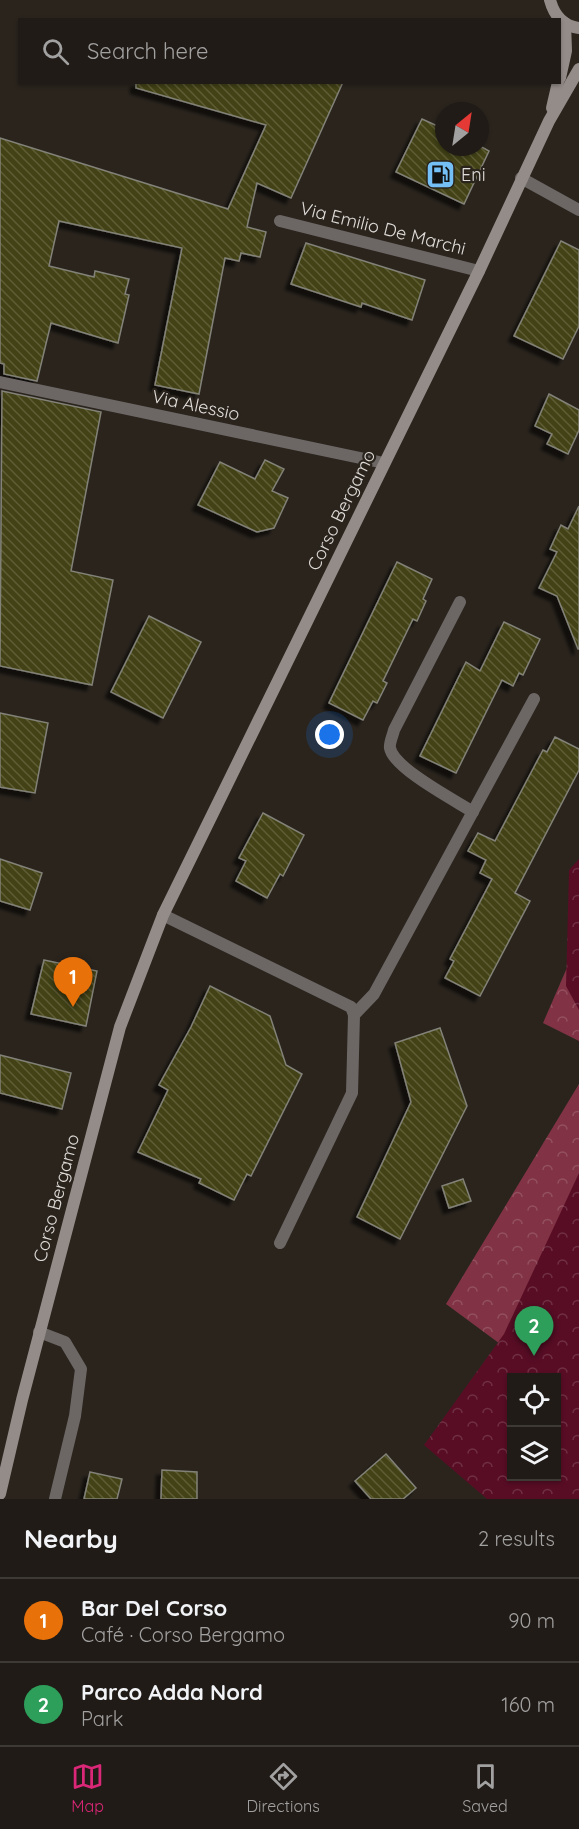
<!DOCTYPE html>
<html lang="en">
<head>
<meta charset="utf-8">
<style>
  :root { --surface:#201b16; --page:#28241f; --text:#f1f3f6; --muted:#a2a1a1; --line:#3d3935; --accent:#db2777 }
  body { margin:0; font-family:Quicksand,sans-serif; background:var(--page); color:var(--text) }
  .controls { position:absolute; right:18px; bottom:18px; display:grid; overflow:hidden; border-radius:0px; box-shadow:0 2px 4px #0004 }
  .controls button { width:54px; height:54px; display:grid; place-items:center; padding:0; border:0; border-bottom:2px solid var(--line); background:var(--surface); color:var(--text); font:30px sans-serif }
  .compass { position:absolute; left:435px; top:102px; width:54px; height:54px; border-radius:50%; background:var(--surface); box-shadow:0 2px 4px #0004; rotate:30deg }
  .you { position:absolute; left:330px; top:735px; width:21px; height:21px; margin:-15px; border:4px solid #fff; border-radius:50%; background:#1a73e8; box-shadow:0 0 0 9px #1a73e833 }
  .badge { display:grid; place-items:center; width:39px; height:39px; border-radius:50%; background:var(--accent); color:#fff; font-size:20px; font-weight:700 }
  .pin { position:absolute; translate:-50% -50px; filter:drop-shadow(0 2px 3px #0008) }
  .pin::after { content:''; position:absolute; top:32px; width:21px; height:18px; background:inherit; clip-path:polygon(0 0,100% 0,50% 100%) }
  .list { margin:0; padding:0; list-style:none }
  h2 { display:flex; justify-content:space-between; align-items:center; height:78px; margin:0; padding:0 24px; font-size:26px }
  h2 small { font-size:20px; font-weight:400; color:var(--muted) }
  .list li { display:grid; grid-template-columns:39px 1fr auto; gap:18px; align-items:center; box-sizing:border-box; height:84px; padding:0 24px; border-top:2px solid var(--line) }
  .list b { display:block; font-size:22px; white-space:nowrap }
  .list p { margin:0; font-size:20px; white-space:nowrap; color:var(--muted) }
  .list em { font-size:20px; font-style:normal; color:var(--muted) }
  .icon { flex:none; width:33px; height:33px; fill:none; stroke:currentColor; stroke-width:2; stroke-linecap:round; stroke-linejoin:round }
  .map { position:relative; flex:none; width:579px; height:1499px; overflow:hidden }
  .search { position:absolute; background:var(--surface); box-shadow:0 2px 4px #0004; left:18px; right:18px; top:18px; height:66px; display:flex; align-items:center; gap:15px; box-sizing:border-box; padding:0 21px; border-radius:0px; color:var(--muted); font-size:22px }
  .sheet { height:246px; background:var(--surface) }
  nav { display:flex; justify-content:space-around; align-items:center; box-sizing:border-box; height:84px; border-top:2px solid var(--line); background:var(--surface); font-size:16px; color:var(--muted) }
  nav a { display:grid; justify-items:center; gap:3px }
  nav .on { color:var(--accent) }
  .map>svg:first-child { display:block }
  .forest { fill:url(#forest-crowns) }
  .park { fill:url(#park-crowns); fill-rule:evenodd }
  .building { fill:url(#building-back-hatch); stroke:#828278; stroke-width:1.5; filter:url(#shadow) }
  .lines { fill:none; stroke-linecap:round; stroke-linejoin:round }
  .street { stroke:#6c6765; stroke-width:12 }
  .secondary { stroke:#948c89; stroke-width:12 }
  .labels { text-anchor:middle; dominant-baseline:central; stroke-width:4.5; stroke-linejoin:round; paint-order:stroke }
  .poi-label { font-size:18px; fill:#e0dcd8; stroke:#2a241d; text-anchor:start }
  .street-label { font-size:18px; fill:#e0dcd8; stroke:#2a241d }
</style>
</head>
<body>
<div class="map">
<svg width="579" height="1499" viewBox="0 0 579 1499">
  <defs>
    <pattern id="forest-crowns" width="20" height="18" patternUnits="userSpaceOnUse" patternTransform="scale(1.5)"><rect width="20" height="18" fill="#813345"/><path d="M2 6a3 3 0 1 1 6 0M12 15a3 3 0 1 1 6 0" fill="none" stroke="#93505f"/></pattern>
    <pattern id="park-crowns" width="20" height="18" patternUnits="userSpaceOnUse" patternTransform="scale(1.5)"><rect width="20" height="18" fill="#580d25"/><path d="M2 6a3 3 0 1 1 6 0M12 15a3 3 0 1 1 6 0" fill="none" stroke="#703044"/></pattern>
    <pattern id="building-back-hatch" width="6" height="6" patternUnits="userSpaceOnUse" patternTransform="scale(1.5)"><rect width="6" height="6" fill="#434214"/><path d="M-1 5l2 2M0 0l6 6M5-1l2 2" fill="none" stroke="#5e5d35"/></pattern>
    <filter id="shadow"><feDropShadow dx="-5.5" dy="5.5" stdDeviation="1.5" flood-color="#0009"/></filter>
  </defs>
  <rect width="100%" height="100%" fill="#2a241d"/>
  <g class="forest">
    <path d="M579 940V1041L543 1023Z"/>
    <path d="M579 1084V1403L556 1378 545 1377 446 1304Z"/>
  </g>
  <g class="park">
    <path d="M579 859V1010L566 986 569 870Z"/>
    <path d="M579 1173V1499H487L424 1445 504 1334ZM512 1378H556V1476H512Z"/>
  </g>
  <g class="building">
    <path d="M136 82H343L291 198 257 183 247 227 266 232 260 257 241 253 239 261 225 258 199 394 155 385 182 248 59 221 49 266 94 277 95 271 129 279 125 294 129 295 118 343 51 323 37 381 4 374V364L0 363V138L228 209 266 125 136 88Z"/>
    <path d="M422 119 444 129V147L480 146 489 151 464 204 396 172Z"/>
    <path d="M561 241 579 250V326L563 359 514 336Z"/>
    <path d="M306 243 425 280 412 320 362 303 361 307 291 284Z"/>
    <path d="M2 391 101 412 71 571 113 580 92 685 0 666Z"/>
    <path d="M549 394 579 410V430L568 454 547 444 552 434 535 426Z"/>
    <path d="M265 460 284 469 272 491 288 498 274 528 257 532 198 505 220 462 255 479Z"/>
    <path d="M579 506V649H578L557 596 539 588 557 552 550 549 561 525 568 529Z"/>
    <path d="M397 562 432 579 423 599 426 601 417 621 413 619 383 681 387 683 377 703 373 701 363 720 329 703Z"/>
    <path d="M149 616 201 642 163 718 111 692Z"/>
    <path d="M504 622 540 639 523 675 519 673 513 686 502 680 456 773 420 756 466 662 480 671Z"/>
    <path d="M0 713 48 723 35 793 0 787Z"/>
    <path d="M555 737 579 749V770L515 893 530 901 480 996 445 978 454 961 450 959 492 879 480 873 486 860 468 851 478 833 495 841 543 750 547 752Z"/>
    <path d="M263 813 304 835 283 876 280 874 267 898 236 881 246 861 239 858Z"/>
    <path d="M0 859 42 873 30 910 0 901Z"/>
    <path d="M44 960 97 971 86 1026 31 1014Z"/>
    <path d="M210 986 270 1016 286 1065 302 1074 251 1176 247 1174 234 1200 199 1183 201 1179 138 1152 168 1090 159 1085 191 1027Z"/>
    <path d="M440 1028 467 1106 400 1239 357 1217 411 1102 395 1043Z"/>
    <path d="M0 1055 71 1073 62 1109 0 1093Z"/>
    <path d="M463 1179 471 1201 449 1208 442 1186Z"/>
    <path d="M386 1454 416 1488 403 1499H371L355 1481Z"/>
    <path d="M162 1470 197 1472V1499H161Z"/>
    <path d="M90 1472 122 1479 117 1499H84Z"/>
  </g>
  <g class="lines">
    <g class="street">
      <path d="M521 178 579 210"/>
      <path d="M280 221 479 271"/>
      <path d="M0 382 384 463"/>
      <path d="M460 602 394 730C393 735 389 743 390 748 393 768 456 801 473 812"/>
      <path d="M163 915 351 1007 354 1015 374 994 534 699"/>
      <path d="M280 1243 352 1093 354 1015"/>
      <path d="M39 1332 65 1342 81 1369 75 1416 55 1499"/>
    </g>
    <g class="secondary">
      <path d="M550 0C554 15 563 26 579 28"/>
      <path d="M560 78 566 51 565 23"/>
      <path d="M552 108 558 82"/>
      <path d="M0 1494 22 1400 120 1027 163 915 479 271 549 121 579 69"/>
    </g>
  </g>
  <defs>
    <symbol id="fuel-square" viewBox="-11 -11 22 22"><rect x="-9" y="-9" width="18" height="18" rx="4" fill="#74c0f6" stroke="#2a241d"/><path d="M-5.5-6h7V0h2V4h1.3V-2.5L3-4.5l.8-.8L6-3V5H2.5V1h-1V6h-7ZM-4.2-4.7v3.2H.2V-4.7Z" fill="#111"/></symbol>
  </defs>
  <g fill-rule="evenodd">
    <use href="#fuel-square" x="424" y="158" width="33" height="33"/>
  </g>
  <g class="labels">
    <g class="poi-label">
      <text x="461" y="174">Eni</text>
    </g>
    <g class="street-label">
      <text transform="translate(383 228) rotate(14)">Via Emilio De Marchi</text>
      <text transform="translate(196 405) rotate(12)">Via Alessio</text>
      <text transform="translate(341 510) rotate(-64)">Corso Bergamo</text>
      <text transform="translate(56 1198) rotate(-75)">Corso Bergamo</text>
    </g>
  </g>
</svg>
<div class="controls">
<button><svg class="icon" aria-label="locate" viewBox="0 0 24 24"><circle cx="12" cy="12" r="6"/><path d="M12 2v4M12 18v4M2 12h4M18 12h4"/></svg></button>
<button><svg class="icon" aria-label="layers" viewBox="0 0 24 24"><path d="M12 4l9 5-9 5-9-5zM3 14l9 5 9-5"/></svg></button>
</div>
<svg class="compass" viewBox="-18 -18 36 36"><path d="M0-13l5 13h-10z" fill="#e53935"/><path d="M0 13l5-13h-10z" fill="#a2a1a1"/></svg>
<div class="you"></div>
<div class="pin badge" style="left:73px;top:1007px;background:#e8710a">1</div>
<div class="pin badge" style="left:534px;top:1356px;background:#2e9e5b">2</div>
<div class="search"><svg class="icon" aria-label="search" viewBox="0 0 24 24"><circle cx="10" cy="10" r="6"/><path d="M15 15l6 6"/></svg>Search here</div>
</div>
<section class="sheet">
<h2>Nearby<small>2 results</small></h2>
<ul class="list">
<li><span class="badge" style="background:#e8710a">1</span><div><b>Bar Del Corso</b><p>Café · Corso Bergamo</p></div><em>90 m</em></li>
<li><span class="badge" style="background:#2e9e5b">2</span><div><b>Parco Adda Nord</b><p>Park</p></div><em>160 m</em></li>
</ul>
</section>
<nav>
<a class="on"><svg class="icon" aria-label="map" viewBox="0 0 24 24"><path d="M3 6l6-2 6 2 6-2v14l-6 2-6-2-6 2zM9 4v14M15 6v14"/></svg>Map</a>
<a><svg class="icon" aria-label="directions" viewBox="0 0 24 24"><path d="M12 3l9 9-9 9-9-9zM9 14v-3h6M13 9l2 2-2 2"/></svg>Directions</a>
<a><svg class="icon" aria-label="saved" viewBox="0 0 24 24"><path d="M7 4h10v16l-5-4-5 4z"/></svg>Saved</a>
</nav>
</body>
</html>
